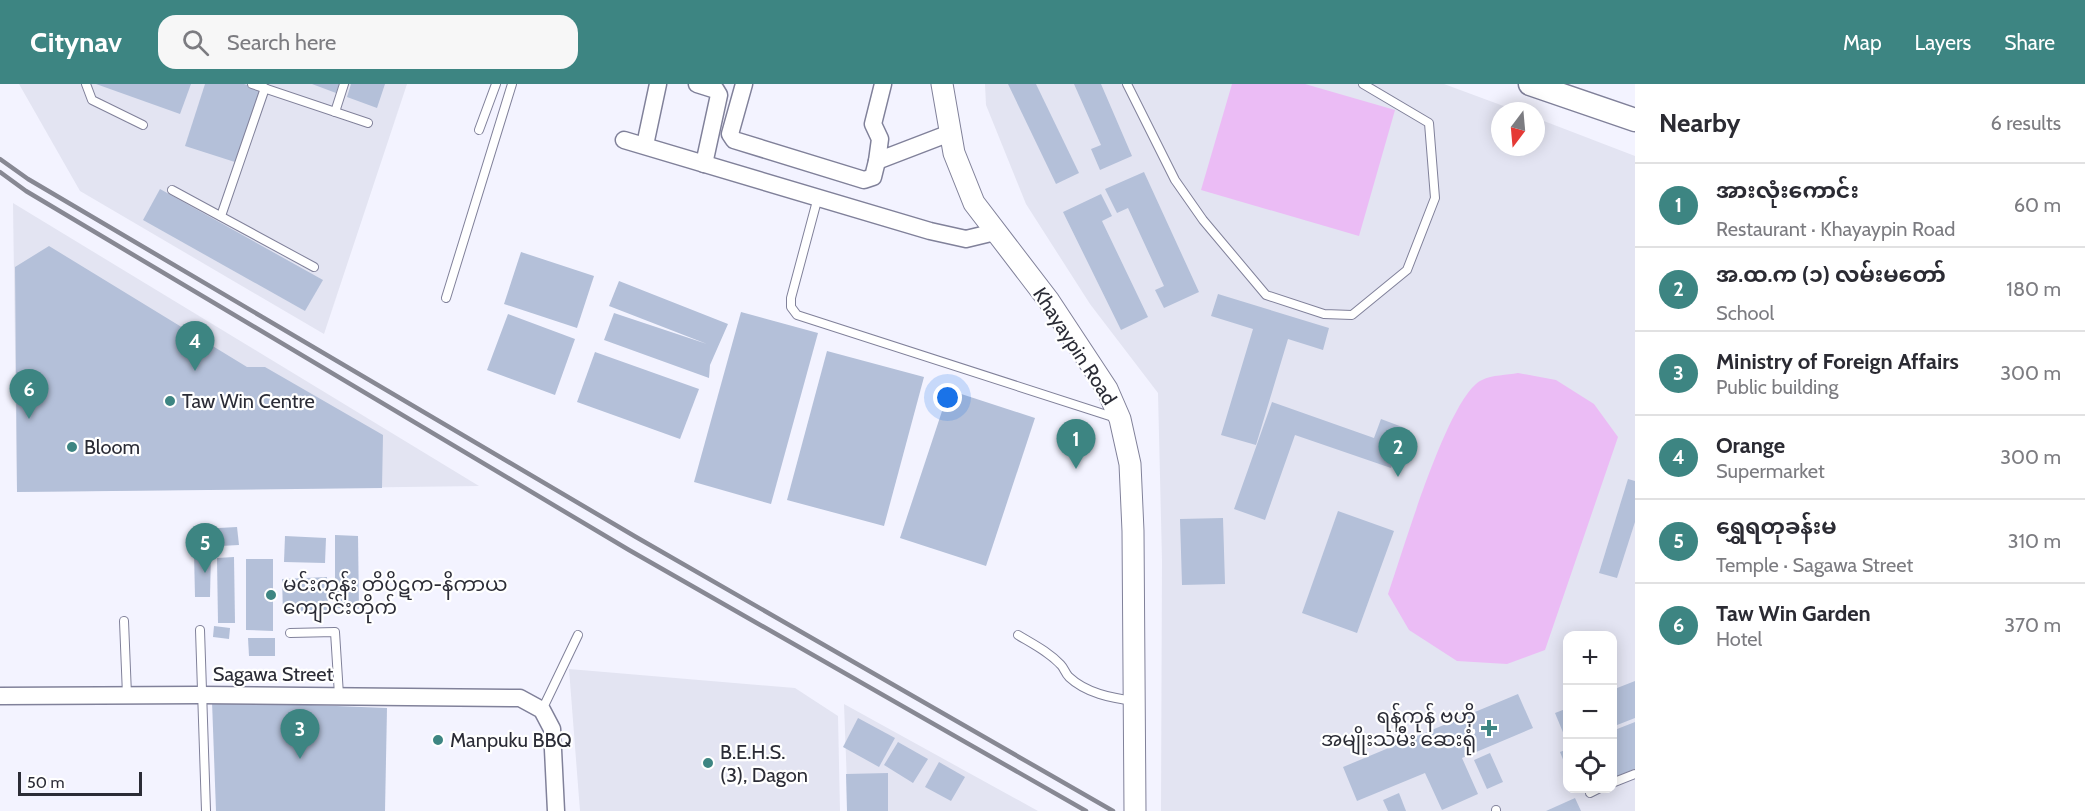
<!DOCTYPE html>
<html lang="en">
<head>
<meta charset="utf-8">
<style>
  :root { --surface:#fff; --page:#f7f7f7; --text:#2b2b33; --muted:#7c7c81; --line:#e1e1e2; --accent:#3d8582 }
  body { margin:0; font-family:Cabin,"Noto Sans Myanmar",sans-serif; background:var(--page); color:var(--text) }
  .controls { position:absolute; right:18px; bottom:18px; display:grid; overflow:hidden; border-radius:12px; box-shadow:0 3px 15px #0003 }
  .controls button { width:54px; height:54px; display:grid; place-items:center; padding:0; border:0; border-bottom:2px solid var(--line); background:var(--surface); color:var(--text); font:30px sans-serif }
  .compass { position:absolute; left:1491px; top:18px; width:54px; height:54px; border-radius:50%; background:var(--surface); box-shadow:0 3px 15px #0003; rotate:196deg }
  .scale { position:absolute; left:18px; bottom:15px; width:124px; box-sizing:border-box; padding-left:6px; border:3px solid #2b2c36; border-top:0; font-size:16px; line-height:21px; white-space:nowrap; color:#2b2c36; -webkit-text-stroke:4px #fff; paint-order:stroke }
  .you { position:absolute; left:948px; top:314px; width:21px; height:21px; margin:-15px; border:4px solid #fff; border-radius:50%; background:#1a73e8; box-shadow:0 0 0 9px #1a73e833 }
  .badge { display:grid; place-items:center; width:39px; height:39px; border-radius:50%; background:var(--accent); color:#fff; font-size:20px; font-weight:700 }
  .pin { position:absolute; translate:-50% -50px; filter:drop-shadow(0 2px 3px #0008) }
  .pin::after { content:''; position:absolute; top:32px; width:21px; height:18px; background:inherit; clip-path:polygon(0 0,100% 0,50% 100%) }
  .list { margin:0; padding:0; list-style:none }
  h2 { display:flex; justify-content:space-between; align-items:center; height:78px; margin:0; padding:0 24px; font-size:26px }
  h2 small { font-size:20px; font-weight:400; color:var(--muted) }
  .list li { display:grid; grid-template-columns:39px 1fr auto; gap:18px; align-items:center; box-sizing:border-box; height:84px; padding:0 24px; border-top:2px solid var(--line) }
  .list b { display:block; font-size:22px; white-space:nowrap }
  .list p { margin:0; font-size:20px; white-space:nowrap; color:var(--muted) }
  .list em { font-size:20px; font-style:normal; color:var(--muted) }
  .icon { flex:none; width:33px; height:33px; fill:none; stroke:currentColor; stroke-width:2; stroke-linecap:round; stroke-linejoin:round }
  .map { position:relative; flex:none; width:1635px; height:727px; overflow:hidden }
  header { display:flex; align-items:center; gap:36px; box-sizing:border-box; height:84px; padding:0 30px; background:var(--accent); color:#fff }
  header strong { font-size:28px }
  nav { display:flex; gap:33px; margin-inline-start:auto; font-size:21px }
  .search { width:420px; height:54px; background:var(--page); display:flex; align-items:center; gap:15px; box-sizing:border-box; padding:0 21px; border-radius:18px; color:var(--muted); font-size:22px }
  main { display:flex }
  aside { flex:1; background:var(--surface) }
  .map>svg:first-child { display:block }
  .built { fill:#e3e4f2; fill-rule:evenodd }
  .green { fill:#ebbcf5 }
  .building { fill:#b4c0d9 }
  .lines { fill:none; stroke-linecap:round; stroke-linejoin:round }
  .service-casing { stroke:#80819a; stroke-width:10 }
  .minor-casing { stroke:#80819a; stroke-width:19 }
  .tertiary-casing { stroke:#80819a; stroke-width:23 }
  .secondary-casing { stroke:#80819a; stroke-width:25 }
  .service { stroke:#fff; stroke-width:8 }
  .minor { stroke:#fff; stroke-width:16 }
  .tertiary { stroke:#fff; stroke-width:21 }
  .secondary { stroke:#fff; stroke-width:22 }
  .rail { stroke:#878893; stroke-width:4.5 }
  .poi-dot { fill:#3d8582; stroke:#fff; stroke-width:2 }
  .labels { text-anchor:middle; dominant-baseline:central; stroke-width:4.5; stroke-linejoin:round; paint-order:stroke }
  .street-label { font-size:20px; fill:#2b2c36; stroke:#fff }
  .poi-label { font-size:20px; fill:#2b2c36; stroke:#fff; text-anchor:start }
</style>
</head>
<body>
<header>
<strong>Citynav</strong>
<div class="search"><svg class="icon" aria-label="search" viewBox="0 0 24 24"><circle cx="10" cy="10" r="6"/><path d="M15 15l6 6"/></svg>Search here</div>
<nav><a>Map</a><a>Layers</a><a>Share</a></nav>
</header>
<main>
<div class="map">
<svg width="1635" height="727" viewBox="0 0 1635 727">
  <rect width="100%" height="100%" fill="#f3f3ff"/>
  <g class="built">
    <path d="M19 0H407L324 250 80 107Z"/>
    <path d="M985 0H1444L1517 27H1500V63H1536V34L1635 72V727H1161L1162 476 1158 309 1090 220 1026 120 986 21ZM1568 552H1612V704H1568Z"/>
    <path d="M13 119 479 402 17 408Z"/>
    <path d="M569 585 795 604 838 632 840 727H580Z"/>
    <path d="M844 620 1038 727H848Z"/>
  </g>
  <g class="green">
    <path d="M1232 0H1305L1395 26 1359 152 1201 106Z"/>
    <path d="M1518 289 1556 296 1594 320 1618 353 1545 566 1507 580 1457 577 1409 546 1388 510C1402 471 1448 311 1482 296 1492 291 1507 291 1518 289Z"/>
  </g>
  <g class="building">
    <path d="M96 0H191L180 30Z"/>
    <path d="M205 0H244L261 5 238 79 185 62Z"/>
    <path d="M312 0H339L336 9Z"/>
    <path d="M351 0H385L377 24 347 13Z"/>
    <path d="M1008 0H1036L1079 89 1056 100Z"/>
    <path d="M1074 0H1101L1132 72 1100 86 1091 65 1101 61Z"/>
    <path d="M1144 88 1199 208 1164 224 1155 206 1164 202 1128 124 1117 129 1105 105Z"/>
    <path d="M160 105 323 196 305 227 143 136Z"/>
    <path d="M1101 110 1112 132 1102 137 1148 233 1121 246 1063 128Z"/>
    <path d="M49 162 247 283H265L383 351 382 404 17 408 15 183Z"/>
    <path d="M521 168 594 192 577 244 504 220Z"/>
    <path d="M619 197 728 240 710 281 709 294 604 256 614 229 707 260 609 222Z"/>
    <path d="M1218 210 1329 244 1323 266 1288 255 1256 361 1221 351 1253 245 1211 232Z"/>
    <path d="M741 228 818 249 771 420 694 398Z"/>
    <path d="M508 230 575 255 555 311 487 286Z"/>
    <path d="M827 267 924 293 884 442 787 416Z"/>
    <path d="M595 268 699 305 680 355 577 318Z"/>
    <path d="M949 306 1035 334 986 482 900 454Z"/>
    <path d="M1272 318 1374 354 1381 335 1405 344 1391 384 1295 351 1265 436 1234 425Z"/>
    <path d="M1628 395 1635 397V438L1617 494 1599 489Z"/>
    <path d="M1338 427 1394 447 1357 549 1302 529Z"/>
    <path d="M1223 434 1225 500 1182 501 1180 435Z"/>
    <path d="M237 443 239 461 202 463 200 445Z"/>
    <path d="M335 451 358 452 359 525 335 524Z"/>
    <path d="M285 452 326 454 325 479 284 478Z"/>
    <path d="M194 468H211L210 513H195Z"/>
    <path d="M234 473 235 539H218L217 474Z"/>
    <path d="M246 475H273V547L246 546Z"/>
    <path d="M327 493 328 528 283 529 282 495Z"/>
    <path d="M214 542 230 544 229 555 213 553Z"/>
    <path d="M248 554H275V572H249Z"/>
    <path d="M1635 597V634L1612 643V606Z"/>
    <path d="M1518 610 1533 644 1462 674 1478 710 1442 726 1425 689 1357 717 1343 683Z"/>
    <path d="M212 617 387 624 385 727H216Z"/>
    <path d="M1568 624V658H1567L1555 629Z"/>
    <path d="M858 634 895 654 879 683 843 663Z"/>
    <path d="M1635 638V685L1612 694V647Z"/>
    <path d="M898 658 928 675 913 699 884 681Z"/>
    <path d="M1568 665V685H1567L1560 668Z"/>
    <path d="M1490 669 1503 698 1487 705 1474 676Z"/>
    <path d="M939 678 965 693 951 717 925 703Z"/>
    <path d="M888 689V727H847L846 690Z"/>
    <path d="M1399 709 1406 727H1388L1383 716Z"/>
    <path d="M1575 714 1581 727H1546Z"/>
  </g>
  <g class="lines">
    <defs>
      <g id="service">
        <path d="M86 0 92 16 143 41"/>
        <path d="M252 0 368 39"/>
        <path d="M1127 0 1175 96 1203 136 1266 211 1324 230 1352 231 1407 186 1435 114 1429 39 1363 0"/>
        <path d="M335 28 344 0"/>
        <path d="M479 46 496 0"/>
        <path d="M172 106 314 183"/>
        <path d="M818 113 791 214V223L797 231 1116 334"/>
        <path d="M221 132 265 4"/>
        <path d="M446 214 512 0"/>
        <path d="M124 537 127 611"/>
        <path d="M200 546 206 727"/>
        <path d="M290 549 335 548 339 611"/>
        <path d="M1018 551C1033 560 1049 568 1061 581 1064 584 1065 589 1069 593 1086 609 1111 614 1134 617"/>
        <path d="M542 626 578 551"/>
        <path d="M1612 699 1635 690"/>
        <path d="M1590 709 1600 704"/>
        <path d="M1496 726V727"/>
      </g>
      <g id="minor">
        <path d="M697 0 716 6 719 11 704 80"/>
        <path d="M744 0 730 50 734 56 864 96 873 93 877 77"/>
        <path d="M883 0 873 40 880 55 877 77 950 49"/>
        <path d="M624 56 930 147 966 155 995 148"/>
        <path d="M645 61 658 0"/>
        <path d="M0 612 200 611 520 614 542 626 552 645 556 727"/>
      </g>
      <path id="tertiary" d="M942 0 954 69 974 119 1049 217 1107 305 1120 335 1130 380 1133 447 1135 727"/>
      <path id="secondary" d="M1530 0 1635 36"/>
    </defs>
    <use href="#service" class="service-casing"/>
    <use href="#minor" class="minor-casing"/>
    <use href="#tertiary" class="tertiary-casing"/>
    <use href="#secondary" class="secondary-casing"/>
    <use href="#service" class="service"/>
    <use href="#minor" class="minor"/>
    <use href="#tertiary" class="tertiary"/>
    <use href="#secondary" class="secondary"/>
    <g class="rail">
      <path d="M0 75 28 95 636 453 1113 727"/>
      <path d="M0 88 26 107 629 466 1086 727"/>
    </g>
  </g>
  <g class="poi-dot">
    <circle cx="170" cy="317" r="6"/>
    <circle cx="72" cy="363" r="6"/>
    <circle cx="271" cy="511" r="6"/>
    <path d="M1486 635h6v6h6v6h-6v6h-6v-6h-6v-6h6z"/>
    <circle cx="438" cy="656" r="6"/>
    <circle cx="708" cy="679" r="6"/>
  </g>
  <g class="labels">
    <g class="street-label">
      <text transform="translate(1075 262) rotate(57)">Khayaypin Road</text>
      <text x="273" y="590">Sagawa Street</text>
    </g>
    <g class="poi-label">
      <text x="182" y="317">Taw Win Centre</text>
      <text x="84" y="363">Bloom</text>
      <text x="283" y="500">မင်းကွန်း တိပိဋက-နိကာယ<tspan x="283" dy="23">ကျောင်းတိုက်</tspan></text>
      <text x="1476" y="632" text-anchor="end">ရန်ကုန် ဗဟို<tspan x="1476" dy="23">အမျိုးသမီး ဆေးရုံ</tspan></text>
      <text x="450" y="656">Manpuku BBQ</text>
      <text x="720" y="668">B.E.H.S.<tspan x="720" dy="23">(3), Dagon</tspan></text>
    </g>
  </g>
</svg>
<div class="controls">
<button>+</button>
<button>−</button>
<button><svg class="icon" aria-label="locate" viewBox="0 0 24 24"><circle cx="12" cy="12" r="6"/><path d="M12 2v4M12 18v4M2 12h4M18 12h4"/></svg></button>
</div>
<svg class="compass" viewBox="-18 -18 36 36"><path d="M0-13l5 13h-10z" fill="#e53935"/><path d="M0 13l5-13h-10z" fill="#7c7c81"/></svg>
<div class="scale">50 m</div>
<div class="you"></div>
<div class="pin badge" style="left:1076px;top:385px">1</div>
<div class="pin badge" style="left:1398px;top:393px">2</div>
<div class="pin badge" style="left:300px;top:675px">3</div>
<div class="pin badge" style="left:195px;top:287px">4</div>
<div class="pin badge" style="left:205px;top:489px">5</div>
<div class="pin badge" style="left:29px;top:335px">6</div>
</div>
<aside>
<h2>Nearby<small>6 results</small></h2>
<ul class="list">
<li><span class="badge">1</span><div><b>အားလုံးကောင်း</b><p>Restaurant · Khayaypin Road</p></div><em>60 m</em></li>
<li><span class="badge">2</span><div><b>အ.ထ.က (၁) လမ်းမတော်</b><p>School</p></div><em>180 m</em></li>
<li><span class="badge">3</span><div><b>Ministry of Foreign Affairs</b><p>Public building</p></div><em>300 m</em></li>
<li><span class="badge">4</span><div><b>Orange</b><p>Supermarket</p></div><em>300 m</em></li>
<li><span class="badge">5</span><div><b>ရွှေရတုခန်းမ</b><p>Temple · Sagawa Street</p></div><em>310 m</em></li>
<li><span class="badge">6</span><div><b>Taw Win Garden</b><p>Hotel</p></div><em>370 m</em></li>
</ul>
</aside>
</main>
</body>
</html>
